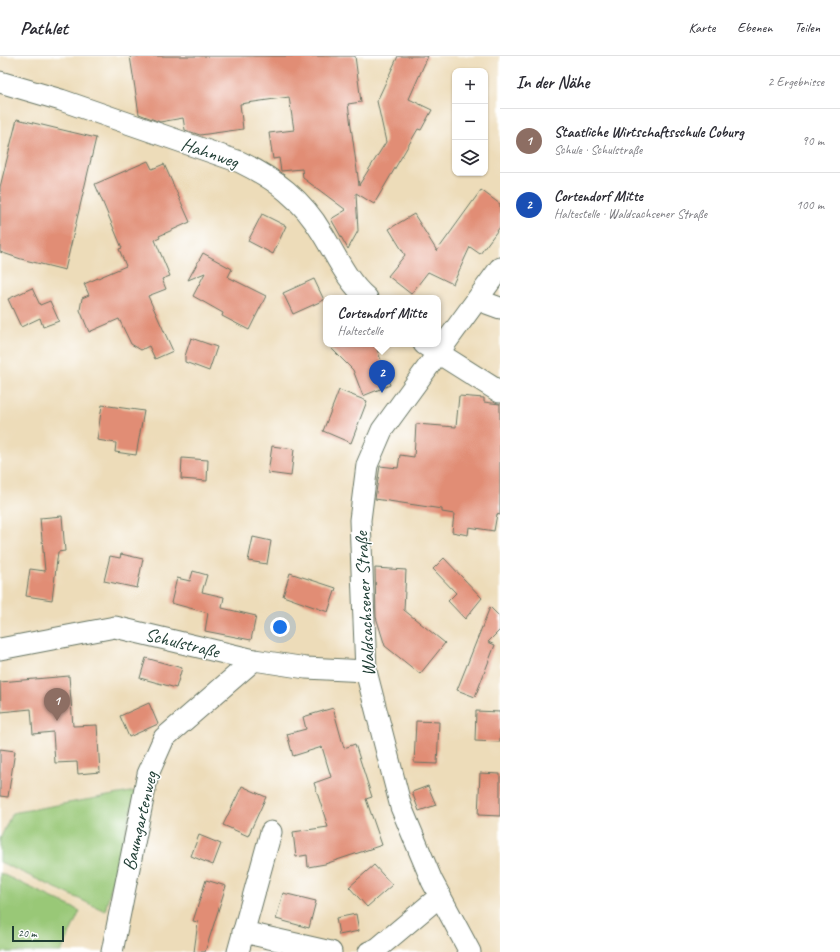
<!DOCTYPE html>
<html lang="de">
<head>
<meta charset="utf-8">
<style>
  :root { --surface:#fff; --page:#f2f2f3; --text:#2b2b33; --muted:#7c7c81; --line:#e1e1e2; --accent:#b5179e }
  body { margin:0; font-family:Caveat,sans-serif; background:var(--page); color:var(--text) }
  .controls { position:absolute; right:12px; top:12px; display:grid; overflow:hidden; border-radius:8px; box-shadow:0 1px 3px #0004 }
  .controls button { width:36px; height:36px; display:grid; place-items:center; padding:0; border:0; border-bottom:1px solid var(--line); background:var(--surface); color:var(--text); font:20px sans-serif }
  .scale { position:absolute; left:12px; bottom:10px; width:52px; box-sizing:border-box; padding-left:4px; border:2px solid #1f3d34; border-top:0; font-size:11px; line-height:14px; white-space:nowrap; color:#1f3d34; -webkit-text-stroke:3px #fff; paint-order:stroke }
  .you { position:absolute; left:280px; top:571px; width:14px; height:14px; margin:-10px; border:3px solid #fff; border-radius:50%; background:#1a73e8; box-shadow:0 0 0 6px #1a73e833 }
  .badge { display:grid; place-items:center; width:26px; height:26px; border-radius:50%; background:var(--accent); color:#fff; font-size:13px; font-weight:700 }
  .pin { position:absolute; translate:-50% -33px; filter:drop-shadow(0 1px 2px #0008) }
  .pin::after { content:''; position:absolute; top:21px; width:14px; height:12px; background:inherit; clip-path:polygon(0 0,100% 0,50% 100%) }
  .popup { position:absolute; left:323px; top:239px; width:118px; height:52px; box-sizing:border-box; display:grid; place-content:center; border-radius:8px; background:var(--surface); filter:drop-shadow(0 1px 3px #0005); font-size:13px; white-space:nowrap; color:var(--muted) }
  .popup b { font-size:15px; color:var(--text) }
  .popup::after { content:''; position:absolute; left:50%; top:100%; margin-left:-8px; border:8px solid transparent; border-top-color:var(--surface) }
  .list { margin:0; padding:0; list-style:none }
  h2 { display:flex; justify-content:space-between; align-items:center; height:52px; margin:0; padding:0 16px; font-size:17px }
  h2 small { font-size:13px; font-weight:400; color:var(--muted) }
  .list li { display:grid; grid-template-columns:26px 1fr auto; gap:12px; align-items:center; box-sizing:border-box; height:64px; padding:0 16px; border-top:1px solid var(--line) }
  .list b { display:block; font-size:15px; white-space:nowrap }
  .list p { margin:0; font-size:13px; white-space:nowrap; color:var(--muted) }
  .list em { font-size:13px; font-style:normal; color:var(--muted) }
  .icon { flex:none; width:22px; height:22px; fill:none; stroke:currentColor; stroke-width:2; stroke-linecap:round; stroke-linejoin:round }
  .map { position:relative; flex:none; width:500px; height:896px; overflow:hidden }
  header { display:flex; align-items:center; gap:24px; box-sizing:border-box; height:56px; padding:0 20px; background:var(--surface); border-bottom:1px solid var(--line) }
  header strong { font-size:19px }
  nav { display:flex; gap:22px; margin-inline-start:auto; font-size:14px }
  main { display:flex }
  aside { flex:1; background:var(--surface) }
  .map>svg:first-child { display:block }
  .green { fill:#99c877; stroke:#5c8256 }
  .building { fill:#e18d74 }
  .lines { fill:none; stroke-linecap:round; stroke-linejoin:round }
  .street-casing { stroke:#677563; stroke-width:23 }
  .street { stroke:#fff; stroke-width:21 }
  .labels { text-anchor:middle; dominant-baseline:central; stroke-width:3; stroke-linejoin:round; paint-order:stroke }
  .street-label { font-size:19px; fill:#1f3d34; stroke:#fff }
</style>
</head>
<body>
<header>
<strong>Pathlet</strong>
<nav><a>Karte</a><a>Ebenen</a><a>Teilen</a></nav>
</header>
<main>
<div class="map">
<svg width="500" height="896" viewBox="0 0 500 896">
  <rect width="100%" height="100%" fill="#fff"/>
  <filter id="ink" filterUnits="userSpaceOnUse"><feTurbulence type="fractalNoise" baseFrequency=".025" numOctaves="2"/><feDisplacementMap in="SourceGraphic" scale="8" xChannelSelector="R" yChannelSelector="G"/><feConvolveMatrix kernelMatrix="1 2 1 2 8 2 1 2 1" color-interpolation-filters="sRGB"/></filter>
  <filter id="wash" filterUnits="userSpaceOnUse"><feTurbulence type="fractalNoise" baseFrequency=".012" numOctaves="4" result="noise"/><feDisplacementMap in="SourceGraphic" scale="16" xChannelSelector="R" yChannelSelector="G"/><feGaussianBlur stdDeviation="0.9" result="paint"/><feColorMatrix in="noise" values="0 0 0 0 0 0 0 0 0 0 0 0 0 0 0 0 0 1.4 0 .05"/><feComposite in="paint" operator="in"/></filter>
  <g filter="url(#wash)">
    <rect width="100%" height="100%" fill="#eddcb9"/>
    <g class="green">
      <path d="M136 735 105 855 0 806V783L12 757Z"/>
      <path d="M0 817 80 855 61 896H0Z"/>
    </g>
    <g id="blocks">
      <g class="building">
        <path d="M130 0H355L361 46 348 48 359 129 386 86 377 45 398 0H428L409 43 432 54 421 74 418 73 374 148 356 137 358 175 348 193 331 163 346 154 303 122 302 113 281 115 279 102 273 103 269 77 294 74 289 41 240 48 243 73 200 79 185 74 183 62 160 66 139 58Z"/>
        <path d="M17 63 96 82 65 214 21 203 0 196V131Z"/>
        <path d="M148 105 152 113 164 108 190 166 159 180 160 182 155 184 170 220 162 223 166 233 148 240 173 295 155 303 149 290 141 294 131 288 119 263 89 276 80 254 82 242 89 239 84 228 126 210 119 193 122 192 95 128Z"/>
        <path d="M481 134 500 148V171L480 198 470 191 453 228 428 216 411 238 388 220 405 199 389 173 414 158 437 195Z"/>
        <path d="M262 158 286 170 273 198 248 185Z"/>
        <path d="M203 197 232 213 228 221 266 240 249 274 222 260 223 257 193 240 205 217 188 224Z"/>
        <path d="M314 223 324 244 293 258 283 237Z"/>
        <path d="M32 232 40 249 50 245 59 265 43 271 40 262 21 271 8 243Z"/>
        <path d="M191 282 217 291 209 315 185 306V300Z"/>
        <path d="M327 288H375L390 329 363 340 353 314Z"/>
        <path d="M339 334 367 345 351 387 323 375Z"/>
        <path d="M459 340 484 342V346L500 348V459L497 458 494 475 469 471 468 479 452 476 454 458 442 456V453L375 443 380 410 398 412 400 399 414 401 416 368 456 371Z"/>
        <path d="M102 349 144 355 136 399 115 396 116 387 97 384Z"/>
        <path d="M272 390 294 393 291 420 268 417Z"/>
        <path d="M182 402 208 404 207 425 181 423Z"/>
        <path d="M62 460 65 495 58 496 52 544 26 540 30 513 45 515 40 462Z"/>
        <path d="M253 481 271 485 267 508 248 505Z"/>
        <path d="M121 498 143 503 137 532 104 525 110 500 120 502Z"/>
        <path d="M444 502 482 542 465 563 448 545 456 537 433 513Z"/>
        <path d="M375 512 406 514 404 554 445 587 420 618 385 590 376 561Z"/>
        <path d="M193 515 207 519 202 536 224 541 222 552 256 560 251 584 205 575 208 557 171 547 177 522 190 525Z"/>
        <path d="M290 517 336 532 328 556 283 540Z"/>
        <path d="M490 551 500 561V574L488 586 495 589 475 641 457 634Z"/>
        <path d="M146 602 182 612 176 632 140 622Z"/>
        <path d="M69 620 73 670 97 669 100 716 78 718 77 706 55 707 53 676 33 678 31 653 1 656 0 626Z"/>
        <path d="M149 647 158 668 129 681 120 660Z"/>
        <path d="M333 652 344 692 355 688 372 741 366 743 382 789 325 808 308 811 307 799 296 801 293 776 328 771 314 727 331 721 322 691 293 700 287 678 306 673 303 661Z"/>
        <path d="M476 655 500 656V686L475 685Z"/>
        <path d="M416 665 439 666 437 708 414 707Z"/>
        <path d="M0 693 15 695 8 741 0 740Z"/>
        <path d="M480 717 500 718V760L478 759Z"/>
        <path d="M242 730 266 741 248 780 223 769Z"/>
        <path d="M428 730 436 749 419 755 412 736Z"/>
        <path d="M199 779 221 788 213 809 191 800Z"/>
        <path d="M374 809 392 829 367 851 349 831Z"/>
        <path d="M206 824 226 830 205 896H194L198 866 193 865Z"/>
        <path d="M283 837 316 845 309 872 276 863Z"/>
        <path d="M356 858 359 875 339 879 336 862Z"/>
      </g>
    </g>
  </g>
  <g filter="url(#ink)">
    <use href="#blocks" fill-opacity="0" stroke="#677563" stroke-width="1"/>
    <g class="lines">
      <defs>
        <g id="street">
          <path d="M0 26 61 44 240 106C275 123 302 143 322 177 336 199 346 224 367 242"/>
          <path d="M478 244 500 252"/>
          <path d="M424 288 500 336"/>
          <path d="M0 593 115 571 254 604 306 612 366 615"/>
          <path d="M243 876 331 896"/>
          <path d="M112 896 148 718 164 682 254 604"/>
          <path d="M238 896 271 776"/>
          <path d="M369 896 378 892 440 840"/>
          <path d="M470 896 432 825 401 751 366 615 360 464 367 409 382 374 500 212"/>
        </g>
      </defs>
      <use href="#street" class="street-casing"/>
      <use href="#street" class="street"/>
    </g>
  </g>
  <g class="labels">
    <g class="street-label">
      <text transform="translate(210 97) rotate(19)">Hahnweg</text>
      <text transform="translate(365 548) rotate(-93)">Waldsachsener Straße</text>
      <text transform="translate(182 587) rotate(14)">Schulstraße</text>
      <text transform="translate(140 765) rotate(-77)">Baumgartenweg</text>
    </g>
  </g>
</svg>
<div class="controls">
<button>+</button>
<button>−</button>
<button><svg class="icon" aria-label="layers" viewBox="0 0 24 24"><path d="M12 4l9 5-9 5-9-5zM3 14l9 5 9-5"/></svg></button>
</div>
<div class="scale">20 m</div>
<div class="you"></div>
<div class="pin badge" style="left:57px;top:665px;background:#8d6e63">1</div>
<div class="pin badge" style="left:382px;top:337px;background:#1a4fb4">2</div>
<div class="popup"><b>Cortendorf Mitte</b>Haltestelle</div>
</div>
<aside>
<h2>In der Nähe<small>2 Ergebnisse</small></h2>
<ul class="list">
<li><span class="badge" style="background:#8d6e63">1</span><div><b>Staatliche Wirtschaftsschule Coburg</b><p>Schule · Schulstraße</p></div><em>90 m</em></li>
<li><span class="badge" style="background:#1a4fb4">2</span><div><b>Cortendorf Mitte</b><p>Haltestelle · Waldsachsener Straße</p></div><em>100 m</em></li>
</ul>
</aside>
</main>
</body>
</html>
